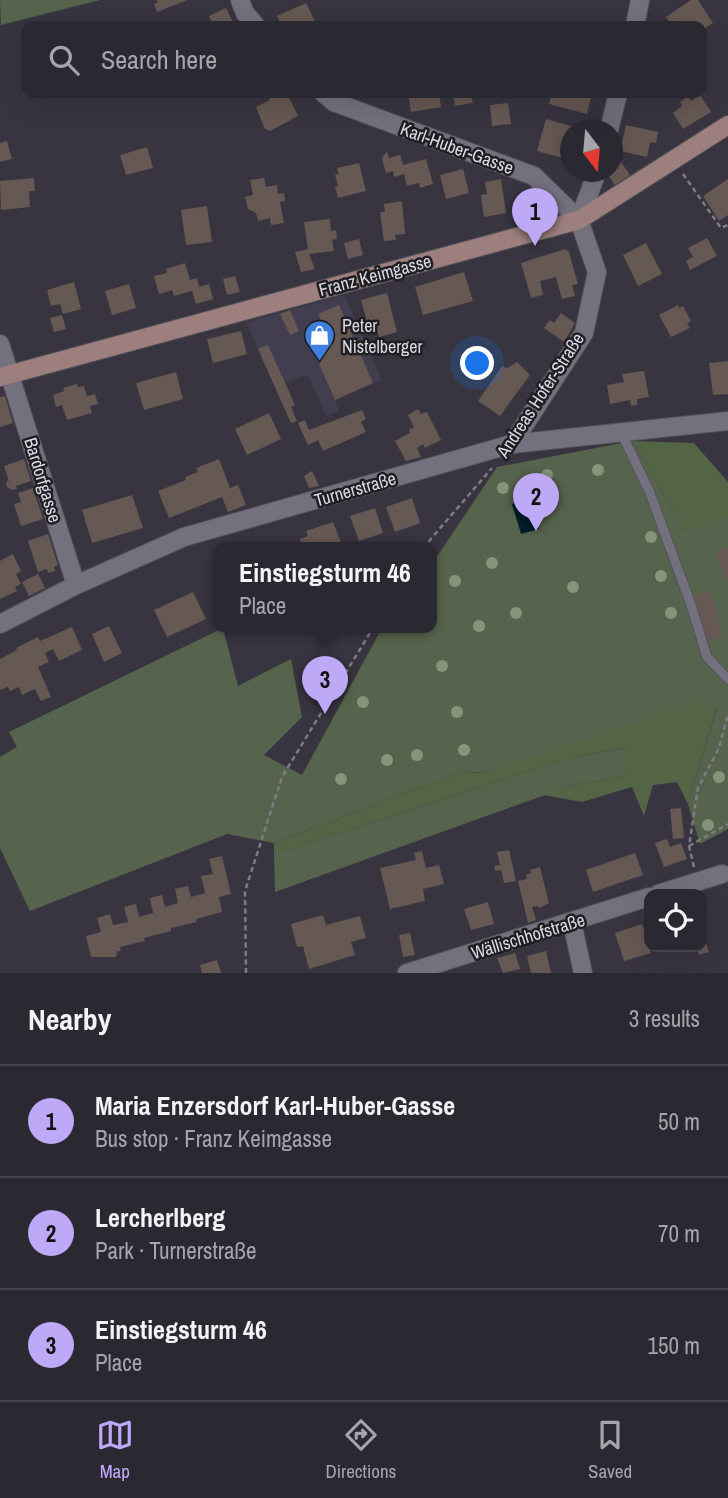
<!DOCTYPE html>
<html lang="en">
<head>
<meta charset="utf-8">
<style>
  :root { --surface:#2a2831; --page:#323039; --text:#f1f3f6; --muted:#a5a6ab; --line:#46444d; --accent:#bda9f5 }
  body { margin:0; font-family:"Archivo Narrow",sans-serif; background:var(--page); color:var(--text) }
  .controls { position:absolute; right:21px; bottom:21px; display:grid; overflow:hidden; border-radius:14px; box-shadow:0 7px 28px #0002 }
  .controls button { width:63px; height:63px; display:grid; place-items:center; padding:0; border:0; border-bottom:2px solid var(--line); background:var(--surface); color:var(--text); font:35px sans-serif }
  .compass { position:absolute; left:560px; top:119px; width:63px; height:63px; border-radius:50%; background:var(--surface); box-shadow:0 7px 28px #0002; rotate:164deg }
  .you { position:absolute; left:478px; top:364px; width:24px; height:24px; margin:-18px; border:5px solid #fff; border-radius:50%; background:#1a73e8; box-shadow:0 0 0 10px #1a73e833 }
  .badge { display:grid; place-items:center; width:46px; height:46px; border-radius:50%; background:var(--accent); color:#111; font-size:23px; font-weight:700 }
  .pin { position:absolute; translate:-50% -58px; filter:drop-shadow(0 2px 4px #0008) }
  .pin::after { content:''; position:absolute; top:37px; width:24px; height:21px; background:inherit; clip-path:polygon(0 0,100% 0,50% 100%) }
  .popup { position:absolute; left:213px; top:542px; width:224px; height:91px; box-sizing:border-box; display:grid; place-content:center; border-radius:14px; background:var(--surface); filter:drop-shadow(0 2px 5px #0005); font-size:23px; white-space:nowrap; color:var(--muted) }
  .popup b { font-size:26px; color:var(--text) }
  .popup::after { content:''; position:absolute; left:50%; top:100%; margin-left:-14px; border:14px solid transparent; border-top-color:var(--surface) }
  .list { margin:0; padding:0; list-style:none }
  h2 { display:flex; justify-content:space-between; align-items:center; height:91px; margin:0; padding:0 28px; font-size:30px }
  h2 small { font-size:23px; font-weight:400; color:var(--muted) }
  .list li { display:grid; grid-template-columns:46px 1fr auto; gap:21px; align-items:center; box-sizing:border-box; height:112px; padding:0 28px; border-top:2px solid var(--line) }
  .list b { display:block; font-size:26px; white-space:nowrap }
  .list p { margin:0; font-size:23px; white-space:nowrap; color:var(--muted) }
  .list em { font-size:23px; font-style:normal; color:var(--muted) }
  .icon { flex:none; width:38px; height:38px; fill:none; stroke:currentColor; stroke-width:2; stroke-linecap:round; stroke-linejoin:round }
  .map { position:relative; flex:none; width:728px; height:973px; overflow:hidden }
  .search { position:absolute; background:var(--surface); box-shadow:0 7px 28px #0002; left:21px; right:21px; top:21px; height:77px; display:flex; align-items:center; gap:18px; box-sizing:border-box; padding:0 24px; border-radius:14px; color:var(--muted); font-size:26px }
  .sheet { height:427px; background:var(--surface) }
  nav { display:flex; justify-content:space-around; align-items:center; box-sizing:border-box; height:98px; border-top:2px solid var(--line); background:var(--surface); font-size:19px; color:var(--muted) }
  nav a { display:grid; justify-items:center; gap:4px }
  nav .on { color:var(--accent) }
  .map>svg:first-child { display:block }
  .built { fill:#423d4f }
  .green { fill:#57644d }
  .forest { fill:#536545 }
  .water { fill:#011e2a }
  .building { fill:#665852 }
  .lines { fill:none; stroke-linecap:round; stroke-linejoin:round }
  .lane-casing { stroke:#54525b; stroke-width:11 }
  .street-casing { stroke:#54525b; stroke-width:20 }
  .secondary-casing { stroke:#54525b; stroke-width:20 }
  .path { stroke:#7e7b85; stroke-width:2.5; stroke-dasharray:5 3.5; stroke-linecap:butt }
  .lane { stroke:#74717e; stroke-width:9 }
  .street { stroke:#74717e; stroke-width:18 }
  .secondary { stroke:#9d807d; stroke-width:18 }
  .tree { fill:#85957b }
  .labels { text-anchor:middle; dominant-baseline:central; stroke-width:5; stroke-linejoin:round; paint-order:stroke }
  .street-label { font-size:18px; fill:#dbd9e1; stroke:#1f1e23 }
  .poi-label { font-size:18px; fill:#dbd9e1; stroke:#1f1e23; text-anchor:start }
</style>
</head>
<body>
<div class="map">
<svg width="728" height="973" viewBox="0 0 728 973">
  <rect width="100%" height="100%" fill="#383541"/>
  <path class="built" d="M344 295 382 380 335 400 339 411 326 416 308 375 275 386 246 322Z"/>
  <g class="green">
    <path d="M0 0H100L1 25Z"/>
    <path d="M632 441 685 531 722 516 728 520V829L700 844 688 804 717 708 492 772 458 773 274 843 227 834 30 911 0 848V757L17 747 9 732 223 628 238 686 291 659 302 717 264 755 302 775 382 628H432V564L497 467Z"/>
    <path d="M627 748 629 775 573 785 275 892 274 854 573 757Z"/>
  </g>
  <g class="forest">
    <path d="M632 441 694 443 728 482V520L722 517 685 531Z"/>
    <path d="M694 702 717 707 688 804 677 782 653 785 644 816 632 787 582 802 544 795 573 785 629 775 626 748 573 757 274 854V843L458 773 492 772Z"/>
  </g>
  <path class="water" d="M530 499 539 529 521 534 512 504Z"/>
  <g class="building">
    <path d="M157 0H187L157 12 154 4 158 2Z"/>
    <path d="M691 0H698L713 23 702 30V26H672L666 17Z"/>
    <path d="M306 3 316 24 311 26H282L277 16Z"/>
    <path d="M226 8 235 26H214L209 16Z"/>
    <path d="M267 93H287L298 116 270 131 265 129 256 107 270 100Z"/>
    <path d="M408 93H439L441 107 411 112Z"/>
    <path d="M453 93H471L473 103 455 106Z"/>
    <path d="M552 93H592L587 114 549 104Z"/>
    <path d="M700 95 711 112 683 129 673 113 682 106 680 102 688 97 691 101Z"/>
    <path d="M508 103 511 124 492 126 490 105Z"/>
    <path d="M546 119 582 129 570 130V160L537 151Z"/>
    <path d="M626 125 658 132 656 143 650 142 647 157 620 151Z"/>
    <path d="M7 141 12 159 0 162V143Z"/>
    <path d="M147 147 153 168 126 175 120 155Z"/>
    <path d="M387 151 389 158 400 155 403 165 426 159 433 184 420 188 419 183 407 186 404 174 394 177 393 171 386 173 382 158Z"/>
    <path d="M621 162 630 175 615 185 606 172H612V168Z"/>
    <path d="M359 163 366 191 338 198 335 187 338 186 335 175 339 174 337 168Z"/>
    <path d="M463 169 469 193 446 199 440 175Z"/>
    <path d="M34 178 35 191H29L30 207 1 210 0 181Z"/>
    <path d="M264 178 266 187 277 185 278 194 284 193 285 201 280 202 284 223 271 225 270 218 258 221 256 213 248 209 245 197 253 195 250 180Z"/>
    <path d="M501 179 506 213 484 217 481 195 487 194 485 182Z"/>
    <path d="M728 179V215L719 221 703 196Z"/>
    <path d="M402 201 405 234 395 235 396 240 384 241 380 212H385L384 204Z"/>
    <path d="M207 206 212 242 186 245 181 210Z"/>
    <path d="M330 219 331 231 336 230 337 239 332 240 334 251 309 254 315 269 301 272 295 252 308 249 304 222Z"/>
    <path d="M707 238 717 256 690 270 686 261 693 257 688 248Z"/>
    <path d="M359 239 363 255 348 259 344 243Z"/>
    <path d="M646 243 662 274 638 286 623 255Z"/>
    <path d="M565 249 569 252 578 284 572 285 575 296 562 299 556 277 540 281 543 295 531 298 521 263Z"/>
    <path d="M185 263 190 280 197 278 199 287 209 284 213 299 196 304 192 291 174 296 172 290 159 294 154 276 167 273 166 269Z"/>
    <path d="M464 272 473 301 423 315 415 287Z"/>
    <path d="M235 276 240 292 227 295 223 279Z"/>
    <path d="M74 282 81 309 63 314 60 304 51 306 47 290Z"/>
    <path d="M129 284 136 308 112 315 105 291Z"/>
    <path d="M387 293 397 332 379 337 376 327 369 329 361 300Z"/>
    <path d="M339 305 373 383 335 400 308 339 325 331 318 314Z"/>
    <path d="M678 305 679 308 683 306 691 321 687 323 690 328 671 337 659 315Z"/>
    <path d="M290 310 299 331 290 335 280 314Z"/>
    <path d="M561 313 575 323 564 342 544 328 550 320 554 323Z"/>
    <path d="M62 315 66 329 54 332 50 318Z"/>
    <path d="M241 331 247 354 213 363 207 339Z"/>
    <path d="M268 345 295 405 291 407 297 421 291 423 258 349Z"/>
    <path d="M728 361V394L713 395 709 363Z"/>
    <path d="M517 362 530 375 500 416 478 401 502 366 507 368Z"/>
    <path d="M644 371 649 397 637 399V405L631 406 630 400 610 404 607 385 624 382 622 374Z"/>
    <path d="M176 372 183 399 144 410 136 383Z"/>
    <path d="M77 384 78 387 84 386 87 396 95 394 98 404 90 406 92 413 67 420 62 405 56 407 53 395 64 391 63 388Z"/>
    <path d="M5 396 13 423 0 427V397Z"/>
    <path d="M418 409 421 414 427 412 441 440 425 448 423 444 417 448 421 457 406 461 395 441 410 433 409 430 414 427 408 415Z"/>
    <path d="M362 410 366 419 361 422 366 432 323 451 318 440 308 445 298 423 305 420 309 430Z"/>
    <path d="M269 413 281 439 247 455 235 429Z"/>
    <path d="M24 459 31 481 16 486 17 489 12 490 7 487 6 482 9 481 4 466Z"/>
    <path d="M219 459 230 488 238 485 246 505 228 512 222 497 169 518 158 491 186 480 185 477 198 472 196 468Z"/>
    <path d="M312 471 319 486 309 488 304 476Z"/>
    <path d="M33 488 43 519 21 526 14 504 21 502 18 493Z"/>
    <path d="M132 495 143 528 92 543 82 510Z"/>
    <path d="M412 498 420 523 395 532 386 507Z"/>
    <path d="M375 508 383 533 359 541 350 516Z"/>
    <path d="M333 522 343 548H303L300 539 308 536 306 531Z"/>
    <path d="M48 534 58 565 54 567 55 571 48 573 47 569 38 572 28 541Z"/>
    <path d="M728 548V580L724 581 717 551Z"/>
    <path d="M13 554 21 571 16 574 21 584 15 587 17 591 0 599V561Z"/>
    <path d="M38 574 45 588 29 596 22 582Z"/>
    <path d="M193 592 206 619 167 637 154 610Z"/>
    <path d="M712 592 722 638 705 641 695 595Z"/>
    <path d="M109 626 122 653 104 662 92 634Z"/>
    <path d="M72 627 82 650 59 661 53 649 45 653 49 662 38 667 51 697 41 701 35 689 22 695 19 687 10 691 8 687 0 690V659L17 650 16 648 38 637 40 641Z"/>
    <path d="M681 808 684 838 673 839 670 809Z"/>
    <path d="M667 839 670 847 681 843 687 859 664 867 655 843Z"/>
    <path d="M509 850 516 881 504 883 501 870 495 871 494 866 500 865 497 852Z"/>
    <path d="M422 851 426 868 439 865 444 884 423 889 425 901 390 909 380 868 416 860 414 853Z"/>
    <path d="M635 853 643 875 593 892 586 870Z"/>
    <path d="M222 856 231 894 219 897 222 912 196 919 197 922 171 928V931L144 938 145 941 120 947 121 951H117L116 957H91L86 936 101 932 97 918 110 914 113 925 128 922 124 907 136 904 139 917 153 913 150 898 162 895 165 907 178 903 175 889 188 886 191 897 205 893 201 876 213 874 209 859Z"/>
    <path d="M540 867 549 903 539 908 538 906 532 907 536 920 528 923 518 881 527 879 526 875 531 873 530 870Z"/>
    <path d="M488 902 494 924 471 930 464 909Z"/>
    <path d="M323 915 326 925 360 916 366 938 351 942 355 955 309 969 303 946 297 947 291 924Z"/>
    <path d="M642 924 651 953 624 961 615 933Z"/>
    <path d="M702 932 709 952 699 955 696 947H702Z"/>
    <path d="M410 933 415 955 403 957 399 935Z"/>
    <path d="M546 951 551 973H531L527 956Z"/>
    <path d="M515 953 520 969 503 973 497 958Z"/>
    <path d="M217 960 221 973H202L200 965Z"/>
  </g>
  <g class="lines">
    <defs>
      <path id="lane" d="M621 432 650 493 690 602 707 657 728 679"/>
      <g id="street">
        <path d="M240 0 245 13 256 26"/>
        <path d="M635 26 640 0"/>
        <path d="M323 93 334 102 534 176 579 220 597 272 584 333 512 444"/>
        <path d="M609 130 618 93"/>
        <path d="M579 220 597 172"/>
        <path d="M0 344 76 585"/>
        <path d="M0 624 76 585 184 537 512 444 728 421"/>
        <path d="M658 894 722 874"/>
        <path d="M572 922 583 973"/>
        <path d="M407 973 649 897"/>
      </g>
      <path id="secondary" d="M0 377 579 220 728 125"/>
    </defs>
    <use href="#lane" class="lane-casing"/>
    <use href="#street" class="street-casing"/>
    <use href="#secondary" class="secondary-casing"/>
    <g class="path">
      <path d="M683 174 721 228 728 225"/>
      <path d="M423 548 492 468"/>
      <path d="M689 846 728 824"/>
      <path d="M694 867 689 846 698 788 719 748 728 714"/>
      <path d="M246 973 245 891 282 777 373 628"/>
    </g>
    <use href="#lane" class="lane"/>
    <use href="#street" class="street"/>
    <use href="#secondary" class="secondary"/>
  </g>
  <g class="tree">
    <circle cx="598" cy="470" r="6"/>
    <circle cx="547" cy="475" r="6"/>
    <circle cx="503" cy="488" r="6"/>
    <circle cx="651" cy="537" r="6"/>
    <circle cx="492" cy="563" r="6"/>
    <circle cx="661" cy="576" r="6"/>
    <circle cx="455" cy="581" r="6"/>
    <circle cx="573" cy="587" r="6"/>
    <circle cx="516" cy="613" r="6"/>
    <circle cx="671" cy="613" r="6"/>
    <circle cx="479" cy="626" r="6"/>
    <circle cx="442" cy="666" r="6"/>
    <circle cx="363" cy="702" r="6"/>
    <circle cx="457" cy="712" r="6"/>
    <circle cx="464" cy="750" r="6"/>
    <circle cx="417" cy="755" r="6"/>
    <circle cx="387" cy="760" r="6"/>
    <circle cx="719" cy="777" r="6"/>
    <circle cx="341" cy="779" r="6"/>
    <circle cx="708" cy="825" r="6"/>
  </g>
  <defs>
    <symbol id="shop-pin" viewBox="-11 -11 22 30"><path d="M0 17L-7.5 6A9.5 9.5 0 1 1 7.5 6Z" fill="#3f7fe0" stroke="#1f1e23"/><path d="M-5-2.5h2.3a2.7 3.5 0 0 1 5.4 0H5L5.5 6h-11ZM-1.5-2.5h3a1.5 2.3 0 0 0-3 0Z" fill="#fff"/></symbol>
  </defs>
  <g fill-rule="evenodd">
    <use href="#shop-pin" x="302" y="318" width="35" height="47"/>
  </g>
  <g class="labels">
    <g class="street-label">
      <text transform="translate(457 148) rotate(20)">Karl-Huber-Gasse</text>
      <text transform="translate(375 275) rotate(-15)">Franz Keimgasse</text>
      <text transform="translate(540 395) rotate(-57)">Andreas Hofer-Straße</text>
      <text transform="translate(43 480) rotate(73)">Bardorfgasse</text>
      <text transform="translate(355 489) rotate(-16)">Turnerstraße</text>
      <text transform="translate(528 936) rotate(-17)">Wällischhofstraße</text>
    </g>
    <g class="poi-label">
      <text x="342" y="325">Peter<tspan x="342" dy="21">Nistelberger</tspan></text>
    </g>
  </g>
</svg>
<div class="controls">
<button><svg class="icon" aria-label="locate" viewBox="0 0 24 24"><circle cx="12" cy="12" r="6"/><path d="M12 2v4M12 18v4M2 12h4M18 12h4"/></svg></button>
</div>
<svg class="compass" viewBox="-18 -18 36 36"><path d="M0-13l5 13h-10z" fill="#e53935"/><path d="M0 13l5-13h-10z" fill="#a5a6ab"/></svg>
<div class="you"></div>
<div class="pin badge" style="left:535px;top:246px">1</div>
<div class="pin badge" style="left:536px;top:531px">2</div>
<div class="pin badge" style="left:325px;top:714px">3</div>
<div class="popup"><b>Einstiegsturm 46</b>Place</div>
<div class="search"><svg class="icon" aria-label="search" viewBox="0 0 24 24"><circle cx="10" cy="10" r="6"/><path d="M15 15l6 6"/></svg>Search here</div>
</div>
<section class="sheet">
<h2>Nearby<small>3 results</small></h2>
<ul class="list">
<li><span class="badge">1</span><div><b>Maria Enzersdorf Karl-Huber-Gasse</b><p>Bus stop · Franz Keimgasse</p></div><em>50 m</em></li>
<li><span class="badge">2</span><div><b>Lercherlberg</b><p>Park · Turnerstraße</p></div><em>70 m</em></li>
<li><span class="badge">3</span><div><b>Einstiegsturm 46</b><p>Place</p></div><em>150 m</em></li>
</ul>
</section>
<nav>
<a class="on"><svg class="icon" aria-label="map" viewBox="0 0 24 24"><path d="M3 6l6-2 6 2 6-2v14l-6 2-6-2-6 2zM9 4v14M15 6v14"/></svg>Map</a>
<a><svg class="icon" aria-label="directions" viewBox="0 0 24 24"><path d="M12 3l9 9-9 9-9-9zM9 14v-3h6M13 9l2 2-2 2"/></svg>Directions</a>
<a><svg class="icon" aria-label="saved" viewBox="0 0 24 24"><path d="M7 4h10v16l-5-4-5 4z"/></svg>Saved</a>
</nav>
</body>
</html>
